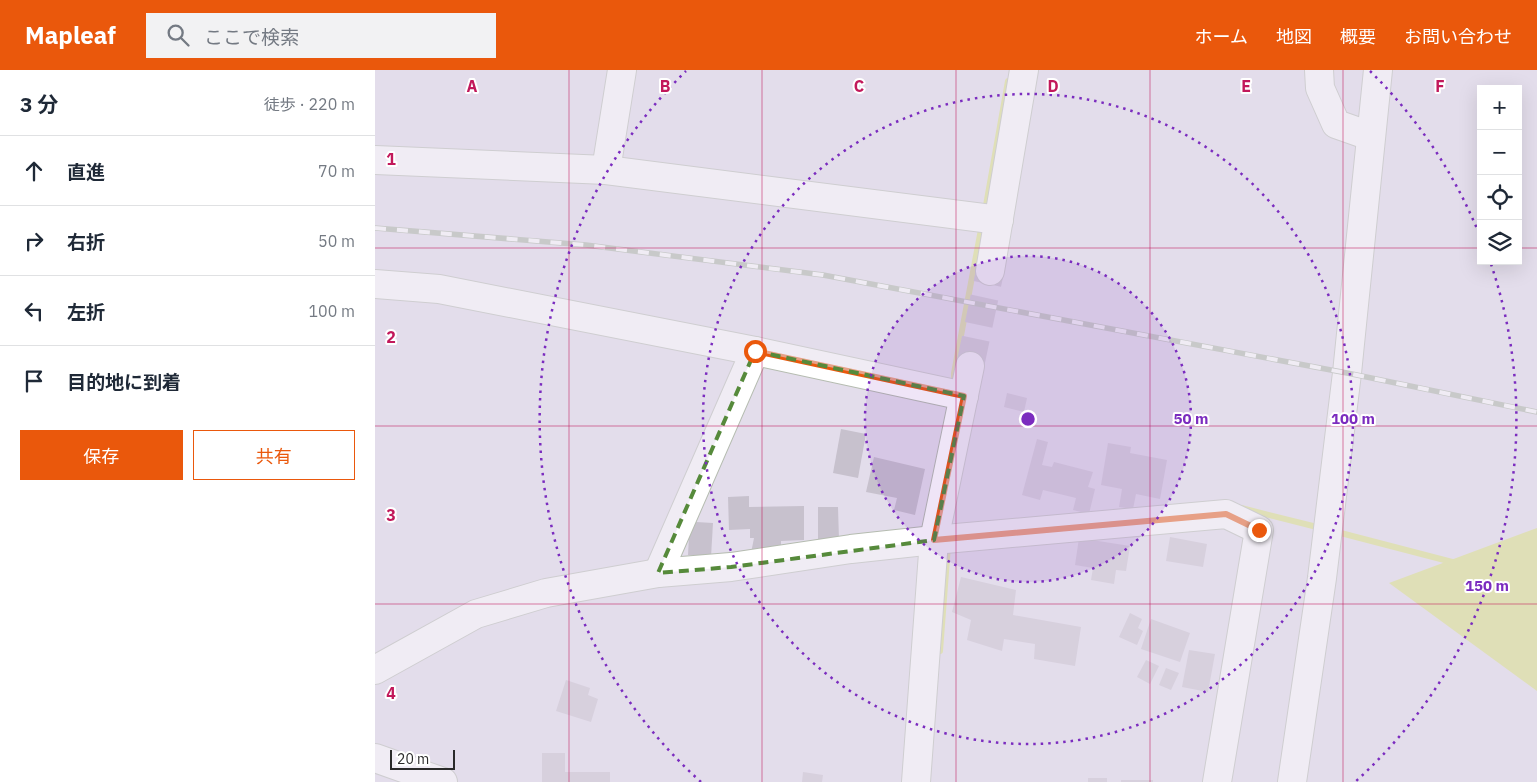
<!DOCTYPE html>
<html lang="ja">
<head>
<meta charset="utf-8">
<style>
  :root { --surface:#fff; --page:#f2f2f3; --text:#1f2937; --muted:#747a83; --line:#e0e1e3; --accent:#ea580c }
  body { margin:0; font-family:"IBM Plex Sans","Noto Sans JP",sans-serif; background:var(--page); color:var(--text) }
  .controls { position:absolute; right:15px; top:15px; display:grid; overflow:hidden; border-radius:0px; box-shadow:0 5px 20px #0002 }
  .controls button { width:45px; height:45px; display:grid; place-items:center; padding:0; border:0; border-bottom:1px solid var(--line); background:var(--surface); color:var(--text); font:25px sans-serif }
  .scale { position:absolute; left:15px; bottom:12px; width:65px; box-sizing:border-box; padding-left:5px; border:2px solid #2a2a2a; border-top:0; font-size:14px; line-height:18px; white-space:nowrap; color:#2a2a2a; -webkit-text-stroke:4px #fff; paint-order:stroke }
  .stop { position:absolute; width:15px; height:15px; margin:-11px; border:4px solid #ea580c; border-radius:50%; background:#fff }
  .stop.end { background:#ea580c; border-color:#fff; box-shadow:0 1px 5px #0008 }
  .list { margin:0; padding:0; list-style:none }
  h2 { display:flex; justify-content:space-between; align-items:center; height:65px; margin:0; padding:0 20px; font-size:21px }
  h2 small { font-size:16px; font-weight:400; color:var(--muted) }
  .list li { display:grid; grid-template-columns:32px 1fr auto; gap:15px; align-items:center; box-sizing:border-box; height:70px; padding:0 20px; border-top:1px solid var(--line) }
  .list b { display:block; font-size:19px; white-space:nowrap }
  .list em { font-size:16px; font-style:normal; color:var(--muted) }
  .actions { display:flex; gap:10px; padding:15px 20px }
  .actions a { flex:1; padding:11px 0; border:1px solid var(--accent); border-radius:0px; text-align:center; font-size:18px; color:var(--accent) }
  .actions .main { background:var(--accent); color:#fff }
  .icon { flex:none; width:28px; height:28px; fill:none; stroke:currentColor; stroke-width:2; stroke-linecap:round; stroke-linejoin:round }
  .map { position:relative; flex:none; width:1162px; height:712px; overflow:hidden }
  header { display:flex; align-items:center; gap:30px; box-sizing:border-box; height:70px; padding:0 25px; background:var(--accent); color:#fff }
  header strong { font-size:24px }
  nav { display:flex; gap:28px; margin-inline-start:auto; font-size:18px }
  .search { width:350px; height:45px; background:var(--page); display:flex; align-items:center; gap:12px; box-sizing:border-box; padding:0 18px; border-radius:0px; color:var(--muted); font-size:19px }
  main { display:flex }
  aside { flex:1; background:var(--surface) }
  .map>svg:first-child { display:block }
  .water { fill:#d9e379 }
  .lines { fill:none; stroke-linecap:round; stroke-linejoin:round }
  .stream { stroke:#d9e379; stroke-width:6 }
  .building { fill:#c7c1cd }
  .minor-tunnel { stroke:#beb9c4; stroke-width:28; stroke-dasharray:28 14; stroke-linecap:butt }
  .minor-casing { stroke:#b5bcb0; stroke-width:30 }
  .minor { stroke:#fff; stroke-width:28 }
  .rail-casing { stroke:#a6b2a0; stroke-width:5.5 }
  .rail { stroke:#fff; stroke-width:4; stroke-dasharray:11; stroke-linecap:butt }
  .route { stroke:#ea580c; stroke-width:6 }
  .marked { fill:none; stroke:#568a3b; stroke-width:4; stroke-dasharray:10 6; stroke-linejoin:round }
  .grid { fill:none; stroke:#c2185b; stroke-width:1; stroke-opacity:0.55 }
  .ring { fill:none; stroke:#7b2cbf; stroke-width:2.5; stroke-dasharray:2.5 5 }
  .grid-label { font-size:16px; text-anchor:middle; font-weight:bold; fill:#c2185b; stroke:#fff; stroke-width:4; stroke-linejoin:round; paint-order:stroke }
  .centre { fill:#7b2cbf; stroke:#fff; stroke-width:2.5 }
  .ring-label { font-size:15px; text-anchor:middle; font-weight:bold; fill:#7b2cbf; stroke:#fff; stroke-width:4; stroke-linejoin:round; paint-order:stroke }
</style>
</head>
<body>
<header>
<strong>Mapleaf</strong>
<div class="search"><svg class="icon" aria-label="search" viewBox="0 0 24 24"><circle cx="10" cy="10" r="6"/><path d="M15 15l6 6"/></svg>ここで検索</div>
<nav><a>ホーム</a><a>地図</a><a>概要</a><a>お問い合わせ</a></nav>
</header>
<main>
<aside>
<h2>3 分<small>徒歩 · 220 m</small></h2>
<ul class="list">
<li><svg class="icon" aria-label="ahead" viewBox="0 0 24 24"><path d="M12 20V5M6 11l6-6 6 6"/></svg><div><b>直進</b></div><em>70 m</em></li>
<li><svg class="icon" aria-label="right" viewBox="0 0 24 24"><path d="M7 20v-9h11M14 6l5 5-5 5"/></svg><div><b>右折</b></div><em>50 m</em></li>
<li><svg class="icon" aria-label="left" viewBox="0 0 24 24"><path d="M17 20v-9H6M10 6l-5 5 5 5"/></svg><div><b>左折</b></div><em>100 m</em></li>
<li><svg class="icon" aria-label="arrive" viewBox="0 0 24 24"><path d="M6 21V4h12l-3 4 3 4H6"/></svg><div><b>目的地に到着</b></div></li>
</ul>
<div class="actions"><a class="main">保存</a><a>共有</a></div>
</aside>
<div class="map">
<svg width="1162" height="712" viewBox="0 0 1162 712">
  <rect width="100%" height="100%" fill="#e3ddeb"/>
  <path class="water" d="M1162 458V621L1014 513Z"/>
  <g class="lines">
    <g class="stream">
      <path d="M610 141 633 11"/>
      <path d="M579 314V303L607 154"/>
      <path d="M866 438 946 458"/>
      <path d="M958 461 1081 493"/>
      <path d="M565 581 573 476"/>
    </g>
  </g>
  <g class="building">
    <path d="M632 323 652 328 649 342 629 337Z"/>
    <path d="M466 359 491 364 483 408 458 403Z"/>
    <path d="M662 369 673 372 667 395 677 397 679 392 718 402 713 417 720 419 714 444 698 440 701 428 668 420 665 430 647 425Z"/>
    <path d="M733 373 756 377 755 383 792 390 785 429 761 424 758 439 744 437 747 419 726 415Z"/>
    <path d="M499 387 550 399 540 445 519 440 522 428 491 422Z"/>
    <path d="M374 426V437L429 436V470L406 471V483H376L379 468H375V459L354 460 353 427Z"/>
    <path d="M443 437H463L464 470H443Z"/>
    <path d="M321 452 338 453 336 487 313 485 314 466Z"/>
    <path d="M795 467 832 474 828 497 791 491Z"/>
    <path d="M704 468 755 476 751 501 741 500 739 514 716 510 718 498 700 495Z"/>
    <path d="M586 507 641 520 638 545 706 557 700 596 659 589 660 574 629 569 627 581 592 570 596 550 577 542Z"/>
    <path d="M755 543 767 549 763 558 768 561 762 575 744 567Z"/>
    <path d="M776 549 815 563 805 592 766 579Z"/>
    <path d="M814 580 840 584 833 622 807 617Z"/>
    <path d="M771 590 784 596 775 614 762 607Z"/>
    <path d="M791 598 804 603 796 620 784 615Z"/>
    <path d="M191 610 215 618 213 625 223 629 216 652 181 641Z"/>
    <path d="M167 683H190V702H235V712H167Z"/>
    <path d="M428 702 448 705 447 712H427Z"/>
    <rect x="713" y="708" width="19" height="4"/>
    <rect x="746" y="710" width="32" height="2"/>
  </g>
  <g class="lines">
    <path class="minor-tunnel" d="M595 296 615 201"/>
    <defs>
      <g id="minor">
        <path d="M944 0 945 18 961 54 995 66"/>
        <path d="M0 90 231 100 624 150"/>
        <path d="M231 100 247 0"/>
        <path d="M615 201 649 0"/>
        <path d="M0 214 64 219 380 281 589 326"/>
        <path d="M283 503 380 281"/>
        <path d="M0 600 101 544 171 523 283 503 356 497 476 479 559 470 851 444 884 460 842 712"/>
        <path d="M0 688 68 712"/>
        <path d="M541 712 559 470 595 296"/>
        <path d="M917 712 947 508 972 303 1003 0"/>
      </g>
    </defs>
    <use href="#minor" class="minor-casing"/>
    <use href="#minor" class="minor"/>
    <defs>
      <path id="rail" d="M0 158 211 175 448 205 972 303 1162 342"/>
    </defs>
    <use href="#rail" class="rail-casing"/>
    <use href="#rail" class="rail"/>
  </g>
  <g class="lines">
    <path class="route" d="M380 281 589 326 559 470 851 444 884 460"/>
  </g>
  <path d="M0 0H1162V712H0ZM380 281 589 326 559 470 356 497 283 503Z" fill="#e3ddeb" fill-opacity=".55" fill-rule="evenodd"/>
  <path class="marked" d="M380 281 589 326 559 470 356 497 283 503Z"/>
  <path class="grid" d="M194 0V712M387 0V712M581 0V712M775 0V712M968 0V712M0 178H1106M1143 178H1162M0 356H1162M0 534H1162"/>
  <circle cx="653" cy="349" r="163" fill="#7b2cbf" fill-opacity=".12"/>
  <g class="ring">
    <circle cx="653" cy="349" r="163"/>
    <circle cx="653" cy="349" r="325"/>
    <path d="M326 712A488 488 0 0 1 311 1M995 1A488 488 0 0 1 1105 166M1116 194A488 488 0 0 1 980 712"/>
  </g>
  <g class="grid-label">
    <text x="97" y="22">A</text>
    <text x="290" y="22">B</text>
    <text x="484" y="22">C</text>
    <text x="678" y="22">D</text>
    <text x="871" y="22">E</text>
    <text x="1065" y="22">F</text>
    <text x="16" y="95">1</text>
    <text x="16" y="273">2</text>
    <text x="16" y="451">3</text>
    <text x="16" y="629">4</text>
  </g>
  <circle cx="653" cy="349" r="8" class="centre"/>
  <g class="ring-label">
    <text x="816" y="354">50 m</text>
    <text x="978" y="354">100 m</text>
    <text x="1112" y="521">150 m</text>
  </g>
</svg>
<div class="controls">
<button>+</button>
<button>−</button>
<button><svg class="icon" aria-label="locate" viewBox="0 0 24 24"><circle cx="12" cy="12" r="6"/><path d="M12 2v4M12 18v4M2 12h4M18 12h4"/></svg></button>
<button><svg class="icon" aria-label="layers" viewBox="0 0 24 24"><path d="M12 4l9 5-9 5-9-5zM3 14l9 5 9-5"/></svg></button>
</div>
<div class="scale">20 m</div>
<div class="stop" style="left:380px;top:281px"></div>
<div class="stop end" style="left:884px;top:460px"></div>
</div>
</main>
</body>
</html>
